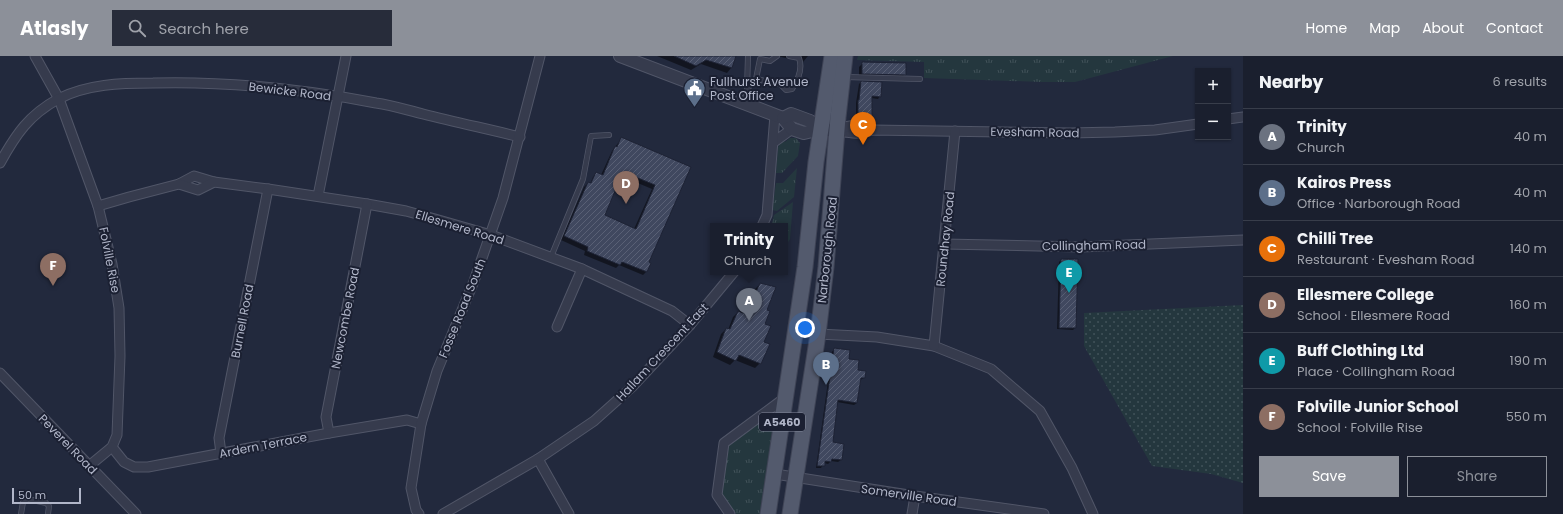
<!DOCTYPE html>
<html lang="en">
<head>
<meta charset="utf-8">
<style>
  :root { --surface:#1a1f2e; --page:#272c3a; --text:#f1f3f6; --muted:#9fa2aa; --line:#383d4a; --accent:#8c9099 }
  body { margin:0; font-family:Poppins,sans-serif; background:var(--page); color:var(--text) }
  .controls { position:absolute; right:12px; top:12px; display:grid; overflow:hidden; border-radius:0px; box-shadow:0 1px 3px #0004 }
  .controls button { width:36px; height:36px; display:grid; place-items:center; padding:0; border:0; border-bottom:1px solid var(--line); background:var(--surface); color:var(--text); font:20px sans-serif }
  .scale { position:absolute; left:12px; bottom:10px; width:69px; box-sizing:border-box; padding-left:4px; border:2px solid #b1b6c9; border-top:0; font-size:11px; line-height:14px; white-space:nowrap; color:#b1b6c9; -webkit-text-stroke:3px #1b2032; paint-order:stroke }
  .you { position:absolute; left:805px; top:272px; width:14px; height:14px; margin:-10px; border:3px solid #fff; border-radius:50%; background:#1a73e8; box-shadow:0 0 0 6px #1a73e833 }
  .badge { display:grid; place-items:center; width:26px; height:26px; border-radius:50%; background:var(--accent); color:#fff; font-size:13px; font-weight:700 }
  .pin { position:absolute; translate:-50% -33px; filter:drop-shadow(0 1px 2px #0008) }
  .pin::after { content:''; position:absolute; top:21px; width:14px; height:12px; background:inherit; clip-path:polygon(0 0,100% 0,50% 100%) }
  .popup { position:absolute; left:710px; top:167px; width:78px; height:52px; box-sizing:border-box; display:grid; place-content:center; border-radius:0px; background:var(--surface); filter:drop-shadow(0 1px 3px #0005); font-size:13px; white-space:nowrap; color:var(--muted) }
  .popup b { font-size:15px; color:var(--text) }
  .popup::after { content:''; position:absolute; left:50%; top:100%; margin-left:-8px; border:8px solid transparent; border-top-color:var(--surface) }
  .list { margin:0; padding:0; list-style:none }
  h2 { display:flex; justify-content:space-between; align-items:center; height:52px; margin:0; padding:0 16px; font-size:17px }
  h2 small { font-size:13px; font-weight:400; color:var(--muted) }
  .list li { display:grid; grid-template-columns:26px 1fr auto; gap:12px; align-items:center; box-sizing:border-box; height:56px; padding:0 16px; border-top:1px solid var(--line) }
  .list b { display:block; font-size:15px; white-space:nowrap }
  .list p { margin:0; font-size:13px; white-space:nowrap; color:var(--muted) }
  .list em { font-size:13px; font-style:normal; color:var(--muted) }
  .actions { display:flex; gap:8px; padding:12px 16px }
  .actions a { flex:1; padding:9px 0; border:1px solid var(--accent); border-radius:0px; text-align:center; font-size:14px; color:var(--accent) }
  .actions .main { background:var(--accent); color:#fff }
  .icon { flex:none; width:22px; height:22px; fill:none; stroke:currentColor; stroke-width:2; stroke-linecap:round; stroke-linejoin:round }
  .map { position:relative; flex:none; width:1243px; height:458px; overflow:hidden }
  header { display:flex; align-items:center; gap:24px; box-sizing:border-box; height:56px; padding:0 20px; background:var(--accent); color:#fff }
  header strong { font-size:19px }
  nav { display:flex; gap:22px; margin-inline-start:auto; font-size:14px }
  .search { width:280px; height:36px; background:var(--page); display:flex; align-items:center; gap:10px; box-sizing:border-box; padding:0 14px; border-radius:0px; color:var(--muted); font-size:15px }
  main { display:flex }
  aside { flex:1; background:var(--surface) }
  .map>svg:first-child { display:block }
  .grass { fill:url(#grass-tufts) }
  .garden { fill:url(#garden-dots) }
  .shadow { fill:#0007; fill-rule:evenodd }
  .building { fill:url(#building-hatch); stroke:#1d2234; fill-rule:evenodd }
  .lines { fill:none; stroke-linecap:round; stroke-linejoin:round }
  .service-casing { stroke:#515668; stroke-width:6 }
  .minor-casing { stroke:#515668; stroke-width:11 }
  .tertiary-casing { stroke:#515668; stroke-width:14 }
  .primary-casing { stroke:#3f4456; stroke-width:17 }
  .service { stroke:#363b4d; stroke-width:4.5 }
  .minor { stroke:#363b4d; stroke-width:9 }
  .tertiary { stroke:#363b4d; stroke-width:12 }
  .primary { stroke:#535a6d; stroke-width:15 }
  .labels { text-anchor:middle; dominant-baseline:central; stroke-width:4; stroke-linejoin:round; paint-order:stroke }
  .shield { fill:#1b2032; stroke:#84899c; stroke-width:1 }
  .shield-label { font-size:11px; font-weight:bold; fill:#b1b6c9 }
  .poi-label { font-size:12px; fill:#b1b6c9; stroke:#1b2032; text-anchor:start }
  .street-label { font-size:12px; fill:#b1b6c9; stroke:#1b2032 }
</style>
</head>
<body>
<header>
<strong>Atlasly</strong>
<div class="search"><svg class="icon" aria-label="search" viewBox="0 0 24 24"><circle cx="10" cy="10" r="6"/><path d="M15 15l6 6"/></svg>Search here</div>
<nav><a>Home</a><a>Map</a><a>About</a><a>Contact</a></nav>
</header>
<main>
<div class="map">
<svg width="1243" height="458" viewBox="0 0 1243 458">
  <defs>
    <pattern id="grass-tufts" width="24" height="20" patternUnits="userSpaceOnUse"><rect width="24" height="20" fill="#24373e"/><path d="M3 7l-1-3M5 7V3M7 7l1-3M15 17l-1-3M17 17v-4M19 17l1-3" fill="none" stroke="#415259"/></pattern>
    <pattern id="garden-dots" width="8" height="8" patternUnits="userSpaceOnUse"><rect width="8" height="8" fill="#24373e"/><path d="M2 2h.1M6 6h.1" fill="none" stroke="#415259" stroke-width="1.8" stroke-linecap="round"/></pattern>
    <pattern id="building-hatch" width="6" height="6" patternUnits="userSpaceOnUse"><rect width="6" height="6" fill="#40485f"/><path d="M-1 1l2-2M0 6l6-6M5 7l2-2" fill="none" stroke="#596075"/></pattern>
  </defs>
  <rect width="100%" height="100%" fill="#22293d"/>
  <g class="grass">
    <path d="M858 0H1173L1075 26H1042L924 22V6L857 4Z"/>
    <path d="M790 82H796L800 87 798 100 782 117H776L778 91 783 83 785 86Z"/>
    <path d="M797 112 794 141 777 155 772 154 776 127H783Z"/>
    <path d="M793 146 790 183 785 191V170H774L772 168 774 159Z"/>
    <path d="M769 358 775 361 760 458H736L722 438 729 387Z"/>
  </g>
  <path class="garden" d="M1243 249V427L1211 418 1152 410 1084 290V257Z"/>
  <g class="shadow">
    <path d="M657 0H735L731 12 727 17 701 8 691 14Z"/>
    <path d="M777 0H808L803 6Z"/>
    <path d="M863 7 905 18 901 22 859 21V11Z"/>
    <path d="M861 26 880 40 878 43 871 42V61L869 63H856V47L859 28Z"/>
    <path d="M622 82 690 112 647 206 650 207 646 216 643 219 619 209 616 212 584 199 585 195 561 184 584 131 588 127 590 128 593 121 596 117 601 119 612 95ZM621 120 652 133 634 173 603 160Z"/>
    <path d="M1061 204 1075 272 1073 274 1057 273 1059 206Z"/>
    <path d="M760 228 765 255 760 307 755 312 735 304 730 309 713 301 721 278 726 273 728 274 733 261 738 256 740 257 742 252 747 247H749L755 233Z"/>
    <path d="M834 293 848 304 864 322 860 324 857 347 854 349 837 346 832 387 841 404 838 406 831 405 828 408 824 407 821 412H816L832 296Z"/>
  </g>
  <g class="building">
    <path d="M674 0H736L732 12 706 4 696 10Z"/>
    <path d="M862 6 906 7V19L862 18Z"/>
    <path d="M861 25 882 26 881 41 872 40V61H858V44H859Z"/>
    <path d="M621 81 691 111 649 206 651 207 647 216 622 206 620 209 587 195 588 191 564 180 588 126 591 127 596 116 603 119 615 90 617 91ZM623 116 655 129 636 173 605 159Z"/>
    <path d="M1061 203H1078L1076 272H1059Z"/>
    <path d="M760 227 776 231 767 254 770 255 765 268 771 270 764 286 770 288 761 308 739 299 736 305 717 296 726 272 730 273 738 255 743 257 747 246 751 247Z"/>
    <path d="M834 292 850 294 849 303 859 304 858 314 866 315 865 322H861L857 347 838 344 833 386 844 388 842 404 832 403 831 406 825 405V410H817Z"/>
  </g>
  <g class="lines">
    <defs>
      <g id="service">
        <path d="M845 21 920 23"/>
        <path d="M756 23 780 28 786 34 792 33C798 24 803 13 799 2L789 0"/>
        <path d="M747 33 748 0"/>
        <path d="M744 47 747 33 756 23 760 3 770 5 777 0"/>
        <path d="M551 201 583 123 591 80 609 79"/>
        <path d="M21 458 23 446 28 443 46 447 49 450 48 458"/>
      </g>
      <g id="minor">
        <path d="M35 0 59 43 98 150 112 208 119 252 120 300 117 379 112 391 89 410"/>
        <path d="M1228 63 1243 61"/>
        <path d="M837 75C850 77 860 79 872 74L1070 77 1115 76 1155 74 1198 68"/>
        <path d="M837 75C849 68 860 67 872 74"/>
        <path d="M774 86 792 73"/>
        <path d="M0 107C16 78 29 59 58 43 87 28 121 27 153 27 227 25 302 33 376 47 391 49 407 54 423 58 455 66 487 73 520 81"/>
        <path d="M179 128 194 120 214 126"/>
        <path d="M318 140 346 0"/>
        <path d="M98 150 129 141 179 128 198 134 214 126 268 133 367 148 406 155 435 163 491 179 582 213 672 255 690 269"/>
        <path d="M762 170 767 159 775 59"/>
        <path d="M944 188 1081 191 1243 184"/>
        <path d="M557 271 582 213"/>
        <path d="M818 278 877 281 934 290 991 313 1040 355 1072 412 1093 458"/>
        <path d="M934 290 955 75"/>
        <path d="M0 317 136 458"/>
        <path d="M329 377 326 361 367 148"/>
        <path d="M112 391 124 406 134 411H148L329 377 407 364 421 368"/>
        <path d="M221 397 219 382 268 133"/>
        <path d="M538 403 569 458"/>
        <path d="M775 418 915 440 1044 458"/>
        <path d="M419 458 416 454 411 432 421 368 437 315 474 225 503 142 540 0"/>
        <path d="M443 458 538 403 594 365 632 331 690 269 734 216"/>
        <path d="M730 458 717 439 724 387 786 341"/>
        <path d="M912 458 915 440"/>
      </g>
      <g id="tertiary">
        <path d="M620 0 783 62 792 73 804 77 821 73 837 75"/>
        <path d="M783 62 791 58 810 65 821 73"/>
      </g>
      <g id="primary">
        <path d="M768 458 805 211 816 106 832 0"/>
        <path d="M790 458 818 278 826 211 838 61 845 0"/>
      </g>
    </defs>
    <use href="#service" class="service-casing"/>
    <use href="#minor" class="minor-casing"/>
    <use href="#tertiary" class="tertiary-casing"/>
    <use href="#primary" class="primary-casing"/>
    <use href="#service" class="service"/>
    <use href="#minor" class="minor"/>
    <use href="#tertiary" class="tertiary"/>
    <use href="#primary" class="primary"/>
  </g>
  <defs>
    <symbol id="civic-pin" viewBox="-11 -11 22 30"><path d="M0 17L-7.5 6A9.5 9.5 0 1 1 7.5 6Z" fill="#5c6f8a" stroke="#1b2032"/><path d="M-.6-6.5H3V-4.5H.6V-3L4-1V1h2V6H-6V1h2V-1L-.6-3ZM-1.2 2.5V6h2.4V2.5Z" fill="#fff"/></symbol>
  </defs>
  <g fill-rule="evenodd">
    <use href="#civic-pin" x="682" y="20" width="25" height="34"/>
  </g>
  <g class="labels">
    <rect class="shield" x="759" y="357" width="46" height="18" rx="3"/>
    <g class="shield-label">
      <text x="782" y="366">A5460</text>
    </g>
    <g class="poi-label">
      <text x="710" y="25">Fullhurst Avenue<tspan x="710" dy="14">Post Office</tspan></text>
    </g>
    <g class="street-label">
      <text transform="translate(290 35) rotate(7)">Bewicke Road</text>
      <text transform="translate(1035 76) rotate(1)">Evesham Road</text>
      <text transform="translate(460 171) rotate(17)">Ellesmere Road</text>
      <text transform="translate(945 183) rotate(-84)">Roundhay Road</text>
      <text transform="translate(1094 189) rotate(-1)">Collingham Road</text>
      <text transform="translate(827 194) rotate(-84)">Narborough Road</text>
      <text transform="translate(110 204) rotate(79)">Folville Rise</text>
      <text transform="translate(462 252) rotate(-68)">Fosse Road South</text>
      <text transform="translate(345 262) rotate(-79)">Newcombe Road</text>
      <text transform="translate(242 265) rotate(-79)">Burnell Road</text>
      <text transform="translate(662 296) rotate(-47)">Hallam Crescent East</text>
      <text transform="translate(68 388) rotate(46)">Peverel Road</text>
      <text transform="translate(263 389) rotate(-11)">Ardern Terrace</text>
      <text transform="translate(909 439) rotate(8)">Somerville Road</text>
    </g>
  </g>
</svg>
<div class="controls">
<button>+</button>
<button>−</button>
</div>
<div class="scale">50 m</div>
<div class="you"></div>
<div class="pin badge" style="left:749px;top:265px;background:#6b7280">A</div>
<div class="popup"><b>Trinity</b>Church</div>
<div class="pin badge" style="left:826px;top:329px;background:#5c6f8a">B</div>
<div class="pin badge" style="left:863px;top:89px;background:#e8710a">C</div>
<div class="pin badge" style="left:626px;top:148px;background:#8d6e63">D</div>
<div class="pin badge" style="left:1069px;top:237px;background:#0f9aa8">E</div>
<div class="pin badge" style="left:53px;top:230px;background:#8d6e63">F</div>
</div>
<aside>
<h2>Nearby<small>6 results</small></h2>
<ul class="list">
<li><span class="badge" style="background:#6b7280">A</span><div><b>Trinity</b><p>Church</p></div><em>40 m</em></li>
<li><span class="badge" style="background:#5c6f8a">B</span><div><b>Kairos Press</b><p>Office · Narborough Road</p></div><em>40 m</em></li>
<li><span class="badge" style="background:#e8710a">C</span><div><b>Chilli Tree</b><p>Restaurant · Evesham Road</p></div><em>140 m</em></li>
<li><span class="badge" style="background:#8d6e63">D</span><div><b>Ellesmere College</b><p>School · Ellesmere Road</p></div><em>160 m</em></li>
<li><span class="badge" style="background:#0f9aa8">E</span><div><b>Buff Clothing Ltd</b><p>Place · Collingham Road</p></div><em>190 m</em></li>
<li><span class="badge" style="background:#8d6e63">F</span><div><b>Folville Junior School</b><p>School · Folville Rise</p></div><em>550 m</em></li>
</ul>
<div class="actions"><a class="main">Save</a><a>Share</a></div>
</aside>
</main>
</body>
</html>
